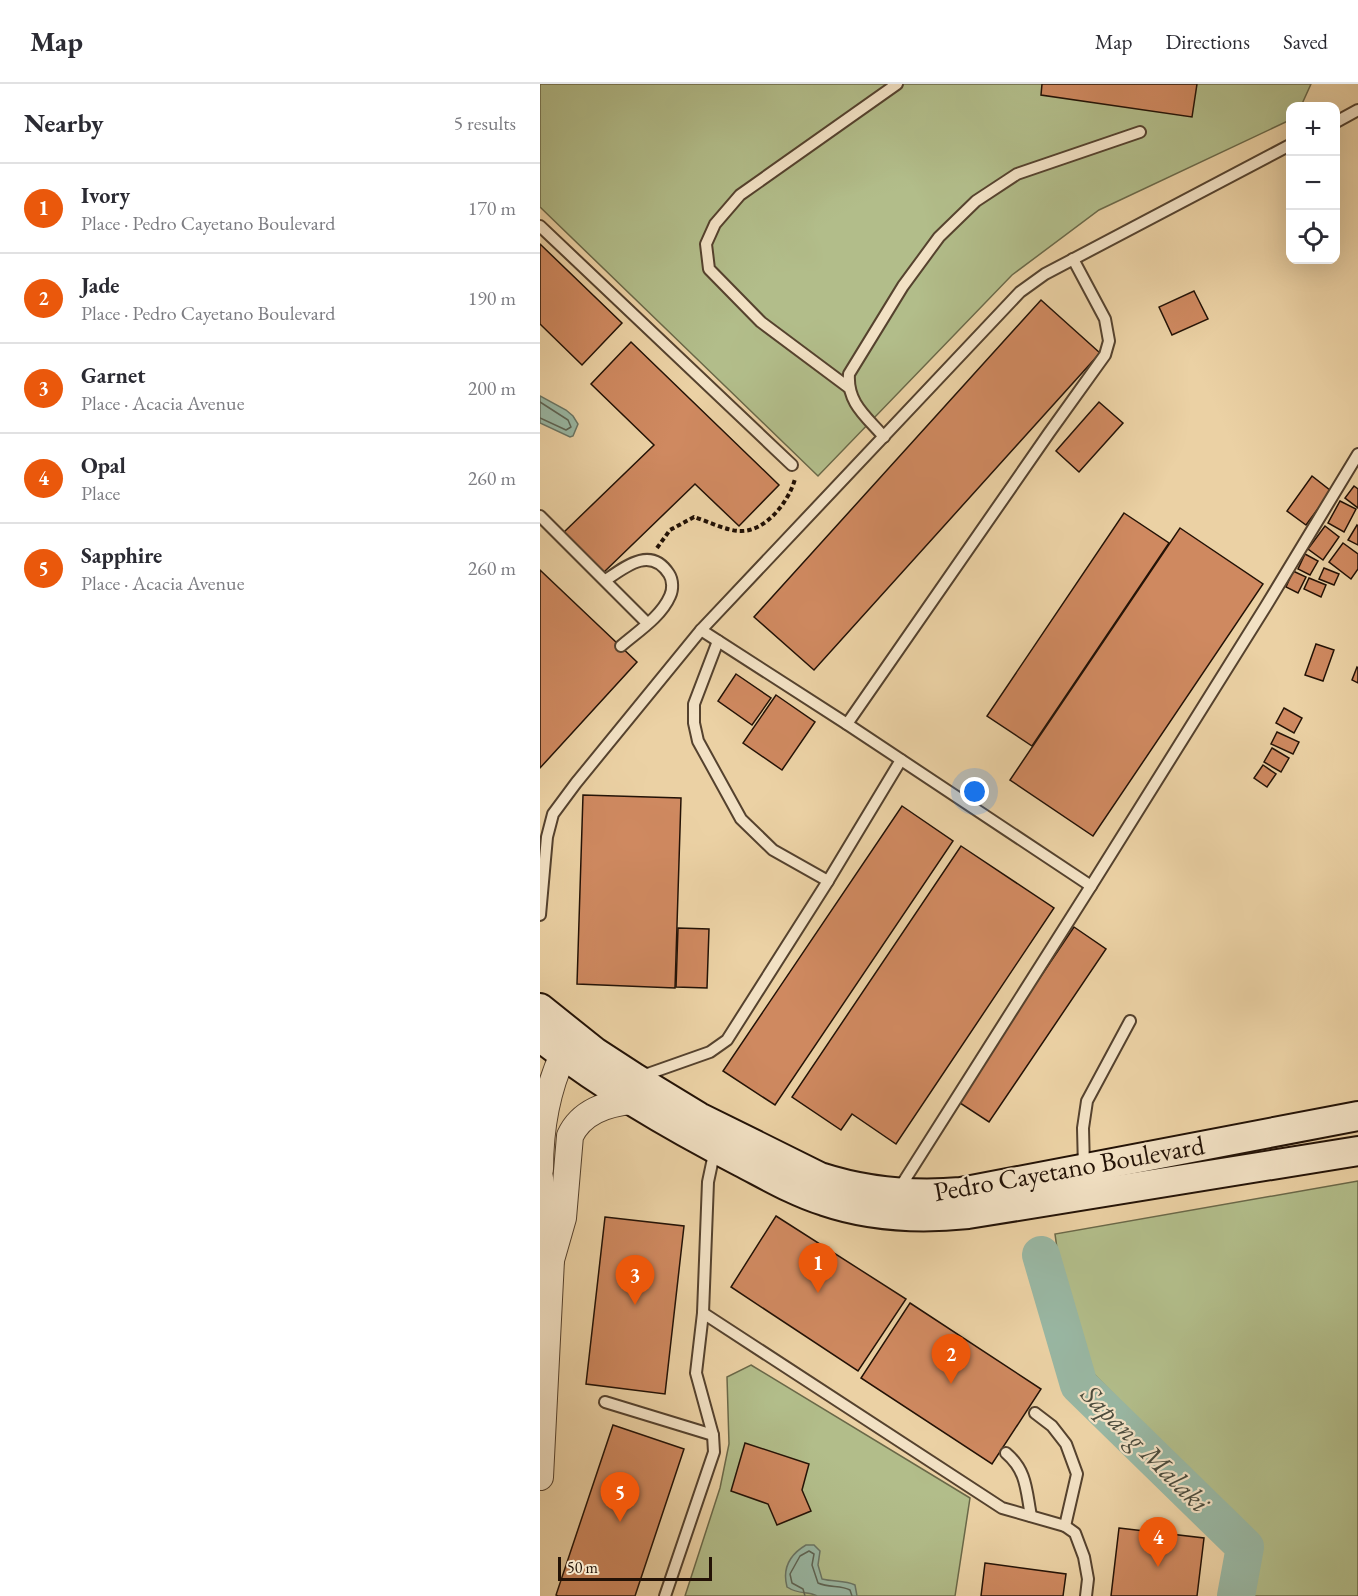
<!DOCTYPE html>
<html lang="en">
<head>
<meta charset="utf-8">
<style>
  :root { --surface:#fff; --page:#f7f7f7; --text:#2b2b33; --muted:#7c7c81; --line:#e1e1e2; --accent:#ea580c }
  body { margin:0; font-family:"EB Garamond",serif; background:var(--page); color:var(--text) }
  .controls { position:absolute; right:18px; top:18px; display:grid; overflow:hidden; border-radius:12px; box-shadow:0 6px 24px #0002 }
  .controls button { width:54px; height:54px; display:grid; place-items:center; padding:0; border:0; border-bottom:2px solid var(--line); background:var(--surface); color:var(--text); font:30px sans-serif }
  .scale { position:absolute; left:18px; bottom:15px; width:154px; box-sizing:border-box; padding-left:6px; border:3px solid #231206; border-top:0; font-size:16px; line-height:21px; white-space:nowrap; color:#231206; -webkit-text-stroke:4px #f2e1c4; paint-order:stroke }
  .you { position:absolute; left:435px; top:708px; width:21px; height:21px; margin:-15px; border:4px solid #fff; border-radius:50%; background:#1a73e8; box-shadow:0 0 0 9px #1a73e833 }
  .badge { display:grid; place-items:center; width:39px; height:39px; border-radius:50%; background:var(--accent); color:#fff; font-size:20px; font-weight:700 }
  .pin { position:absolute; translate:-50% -50px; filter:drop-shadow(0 2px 3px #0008) }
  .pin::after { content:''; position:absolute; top:32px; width:21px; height:18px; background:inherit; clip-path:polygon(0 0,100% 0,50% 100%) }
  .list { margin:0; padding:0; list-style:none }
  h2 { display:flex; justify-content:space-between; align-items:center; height:78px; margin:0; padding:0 24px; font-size:26px }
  h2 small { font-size:20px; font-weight:400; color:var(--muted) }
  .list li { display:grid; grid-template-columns:39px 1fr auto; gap:18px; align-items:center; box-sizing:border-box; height:90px; padding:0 24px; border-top:2px solid var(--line) }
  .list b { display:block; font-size:22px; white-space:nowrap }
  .list p { margin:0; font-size:20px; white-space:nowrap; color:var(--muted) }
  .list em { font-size:20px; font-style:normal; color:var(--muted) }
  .icon { flex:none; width:33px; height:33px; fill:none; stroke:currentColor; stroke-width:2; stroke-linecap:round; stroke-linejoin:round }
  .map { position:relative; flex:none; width:818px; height:1512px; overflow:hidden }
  header { display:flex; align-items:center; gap:36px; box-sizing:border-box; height:84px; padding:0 30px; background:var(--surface); border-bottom:2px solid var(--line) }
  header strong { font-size:28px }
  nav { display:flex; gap:33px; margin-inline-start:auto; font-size:21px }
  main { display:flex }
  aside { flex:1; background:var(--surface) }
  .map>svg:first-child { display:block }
  .green { fill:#b2bd8a; stroke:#6a6848; stroke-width:1.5 }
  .water { fill:#99b7a3; stroke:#6a7564; stroke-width:1.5 }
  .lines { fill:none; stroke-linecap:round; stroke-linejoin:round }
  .shore { stroke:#5e6454; stroke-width:1.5 }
  .river { stroke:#99b7a3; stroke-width:38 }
  .building { fill:#cf8960; stroke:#231206; stroke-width:1.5 }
  .service-casing { stroke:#55422e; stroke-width:14 }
  .tertiary-casing { stroke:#55422e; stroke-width:28 }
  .secondary-casing { stroke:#231206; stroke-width:32 }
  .path { stroke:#231206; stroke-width:4; stroke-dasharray:4.5 3; stroke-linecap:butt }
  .service { stroke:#f2e1c4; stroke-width:10 }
  .tertiary { stroke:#f2e1c4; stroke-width:26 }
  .secondary { stroke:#f2e1c4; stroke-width:28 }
  .labels { text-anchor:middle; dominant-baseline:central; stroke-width:4.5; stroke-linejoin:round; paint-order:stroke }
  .street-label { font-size:27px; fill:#231206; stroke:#f2e1c4 }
  .water-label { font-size:28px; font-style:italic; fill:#4c4c3d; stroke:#f2e1c4 }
</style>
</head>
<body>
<header>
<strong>Map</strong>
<nav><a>Map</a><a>Directions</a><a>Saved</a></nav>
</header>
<main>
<aside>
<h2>Nearby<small>5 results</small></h2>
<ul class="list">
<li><span class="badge">1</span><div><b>Ivory</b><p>Place · Pedro Cayetano Boulevard</p></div><em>170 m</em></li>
<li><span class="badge">2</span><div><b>Jade</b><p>Place · Pedro Cayetano Boulevard</p></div><em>190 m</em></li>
<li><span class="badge">3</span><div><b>Garnet</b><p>Place · Acacia Avenue</p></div><em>200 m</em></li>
<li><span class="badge">4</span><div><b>Opal</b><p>Place</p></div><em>260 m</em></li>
<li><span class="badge">5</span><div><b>Sapphire</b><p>Place · Acacia Avenue</p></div><em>260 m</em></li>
</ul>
</aside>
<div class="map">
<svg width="818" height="1512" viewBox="0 0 818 1512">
  <rect width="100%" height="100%" fill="#ebd1a4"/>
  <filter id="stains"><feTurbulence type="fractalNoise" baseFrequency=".00333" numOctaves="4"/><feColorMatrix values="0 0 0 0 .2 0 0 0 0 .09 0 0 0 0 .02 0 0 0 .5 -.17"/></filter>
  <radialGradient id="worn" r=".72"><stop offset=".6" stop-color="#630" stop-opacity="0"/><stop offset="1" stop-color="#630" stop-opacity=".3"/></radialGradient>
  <g class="green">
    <path d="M0 0H771L761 22H750V36L559 126 472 191 278 392 0 123Z"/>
    <path d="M818 1097V1512H709L716 1456 544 1280 526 1228 515 1150Z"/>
    <path d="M211 1281 430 1414 415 1512H145L180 1404 189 1360 187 1293Z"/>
  </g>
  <g class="water">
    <path d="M0 312 26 326 33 332 38 340 33 352 30 353 0 339Z"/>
    <path d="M266 1461H274L280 1467 278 1481 282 1495C294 1498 305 1496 315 1501L317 1512H277C268 1507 259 1511 247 1503 242 1484 249 1471 266 1461Z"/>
  </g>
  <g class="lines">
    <g class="shore">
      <path d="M0 318 28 336 31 343 26 346 0 334"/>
      <path d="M265 1512 263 1505 252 1499 250 1490 260 1472 269 1467 274 1470 272 1481 278 1499C289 1504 301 1501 310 1506L312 1512"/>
    </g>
    <path class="river" d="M501 1171 539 1301 705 1463 696 1512"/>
  </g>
  <g class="building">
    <path d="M502 0H657L652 33 501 11Z"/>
    <path d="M0 160 82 239 42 281 0 240Z"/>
    <path d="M654 207 668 235 632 251 619 223Z"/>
    <path d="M501 216 560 269 274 586 214 533Z"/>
    <path d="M91 258 239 401 199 442 155 400 62 490 22 450 114 361 51 300Z"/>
    <path d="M559 318 583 339 539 388 516 367Z"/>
    <path d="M772 392 791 407 766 441 747 427Z"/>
    <path d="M814 402 818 405V424L805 414Z"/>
    <path d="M800 417 816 425 804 448 788 439Z"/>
    <path d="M584 429 629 459 492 662 447 632Z"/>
    <path d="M817 441 818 442V461L808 456Z"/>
    <path d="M785 442 799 453 783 476 768 465Z"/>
    <path d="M640 444 723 500 553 752 470 696Z"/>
    <path d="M803 459 818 470V485L811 495 789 478Z"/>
    <path d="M765 470 778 477 770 491 758 485Z"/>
    <path d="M784 484 799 490 794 501 779 495Z"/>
    <path d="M0 486 97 578 0 684Z"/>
    <path d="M753 487 766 493 758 509 746 503Z"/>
    <path d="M769 494 786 501 781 513 764 505Z"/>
    <path d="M776 560 794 566 783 597 765 591Z"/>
    <path d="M817 583 818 584V599L812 596Z"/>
    <path d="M196 590 231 614 212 641 178 617Z"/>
    <path d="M236 611 275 638 242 686 203 659Z"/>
    <path d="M744 624 762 634 754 649 736 639Z"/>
    <path d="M737 648 759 658 753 670 731 660Z"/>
    <path d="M732 664 749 674 741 688 724 678Z"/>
    <path d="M723 681 736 690 727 703 714 694Z"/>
    <path d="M43 711 141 714 135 904 37 900Z"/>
    <path d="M362 722 413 757 235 1021 183 987Z"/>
    <path d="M421 762 514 824 356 1060 312 1030 301 1046 252 1013Z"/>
    <path d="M534 843 566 865 449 1038 417 1017Z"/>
    <path d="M138 844 169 845 167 904 136 903Z"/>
    <path d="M236 1132 366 1215 318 1287 191 1203Z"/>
    <path d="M65 1133 144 1142 125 1310 46 1300Z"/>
    <path d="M370 1219 501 1305 452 1380 321 1294Z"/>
    <path d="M73 1341 144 1365 95 1512H18L16 1511Z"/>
    <path d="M205 1359 269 1380 262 1406 271 1427 237 1441 228 1420 191 1407Z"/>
    <path d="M579 1444 664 1454 657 1512H571Z"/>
    <path d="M445 1479 526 1490 523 1512H441Z"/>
  </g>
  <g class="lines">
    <defs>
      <g id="service">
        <path d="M796 38 818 26"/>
        <path d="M0 142 252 381"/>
        <path d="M308 303 221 238 169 185 166 160 175 140 200 111 357 0"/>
        <path d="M344 353C326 332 307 319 309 290L363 202 399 153 436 117 477 90 600 48"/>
        <path d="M0 432 107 539"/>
        <path d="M66 496C86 482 111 462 129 490 133 496 133 506 130 512 121 533 97 548 81 562"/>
        <path d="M161 546 307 640 551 802 359 1105"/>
        <path d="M178 557 154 620V639L158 657 201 735 233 766 288 797"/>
        <path d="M307 640 509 349 565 271 569 257 565 235 533 175"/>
        <path d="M551 802 726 522 818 370"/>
        <path d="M0 831 7 753 13 730 36 699 161 546 480 208 505 190 750 61"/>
        <path d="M102 992 170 968 187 956 288 797 361 676"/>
        <path d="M544 1084 543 1044 547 1017 590 937"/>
        <path d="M163 1229 462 1424 525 1442 535 1449 544 1473 548 1495 546 1512"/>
        <path d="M65 1318 173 1351"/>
        <path d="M495 1329 512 1342 526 1360 537 1390 525 1442"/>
        <path d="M466 1369C487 1387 486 1406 491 1432"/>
        <path d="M125 1512 174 1368 173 1351 156 1289 163 1229 168 1098 175 1065"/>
      </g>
      <g id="tertiary">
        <path d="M0 1085C0 1044 6 1008 23 971"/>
        <path d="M0 1094 2 1143 11 1176"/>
        <path d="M0 1393 11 1176 23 1134 30 1052C41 1028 67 1019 93 1017"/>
      </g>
      <g id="secondary">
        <path d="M0 924 55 968 95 994 159 1033 280 1093C326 1108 373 1112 421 1108L818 1032"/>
        <path d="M0 953C62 1002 131 1042 201 1078 228 1092 255 1108 284 1117 331 1133 380 1135 428 1130L818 1067"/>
      </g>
    </defs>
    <use href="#service" class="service-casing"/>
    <use href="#tertiary" class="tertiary-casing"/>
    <use href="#secondary" class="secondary-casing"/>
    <path class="path" d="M117 464 130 446 154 433C167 437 187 447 200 447 226 448 249 417 255 395"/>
    <use href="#service" class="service"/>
    <use href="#tertiary" class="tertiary"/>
    <use href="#secondary" class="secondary"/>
  </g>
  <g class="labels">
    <g class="street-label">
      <text transform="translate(529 1084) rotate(-10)">Pedro Cayetano Boulevard</text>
    </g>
    <g class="water-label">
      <text transform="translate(606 1364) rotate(45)">Sapang Malaki</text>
    </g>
  </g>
  <rect width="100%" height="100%" filter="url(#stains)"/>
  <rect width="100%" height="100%" fill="url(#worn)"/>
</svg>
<div class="controls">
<button>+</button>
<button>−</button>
<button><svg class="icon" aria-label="locate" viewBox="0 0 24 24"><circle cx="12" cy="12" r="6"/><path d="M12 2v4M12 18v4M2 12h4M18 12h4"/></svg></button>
</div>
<div class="scale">50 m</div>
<div class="you"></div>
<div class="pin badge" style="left:278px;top:1209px">1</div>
<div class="pin badge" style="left:411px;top:1300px">2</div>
<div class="pin badge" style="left:95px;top:1221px">3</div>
<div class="pin badge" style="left:618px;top:1483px">4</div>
<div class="pin badge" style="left:80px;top:1438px">5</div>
</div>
</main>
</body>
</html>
